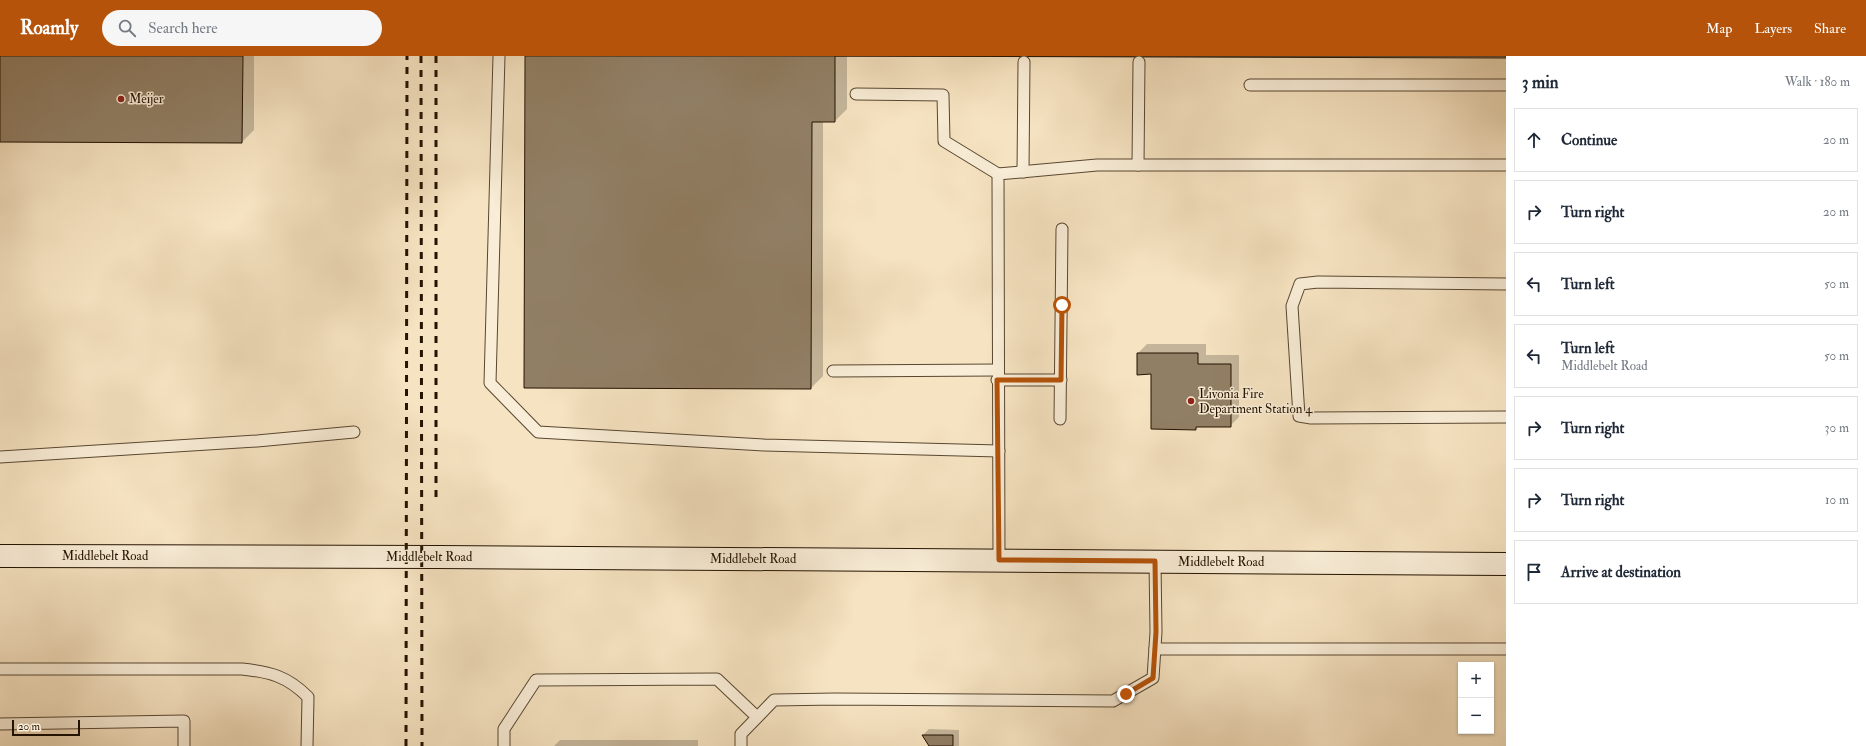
<!DOCTYPE html>
<html lang="en">
<head>
<meta charset="utf-8">
<style>
  :root { --surface:#fff; --page:#f6f6f7; --text:#1f2937; --muted:#747a83; --line:#e0e1e3; --accent:#b45309 }
  body { margin:0; font-family:"IM FELL Double Pica",serif; background:var(--page); color:var(--text) }
  .controls { position:absolute; right:12px; bottom:12px; display:grid; overflow:hidden; border-radius:0px; box-shadow:0 1px 3px #0004 }
  .controls button { width:36px; height:36px; display:grid; place-items:center; padding:0; border:0; border-bottom:1px solid var(--line); background:var(--surface); color:var(--text); font:20px sans-serif }
  .scale { position:absolute; left:12px; bottom:10px; width:68px; box-sizing:border-box; padding-left:4px; border:2px solid #241301; border-top:0; font-size:11px; line-height:14px; white-space:nowrap; color:#241301; -webkit-text-stroke:3px #f9edd7; paint-order:stroke }
  .stop { position:absolute; width:12px; height:12px; margin:-9px; border:3px solid #b45309; border-radius:50%; background:#fff }
  .stop.end { background:#b45309; border-color:#fff; box-shadow:0 1px 4px #0008 }
  .list { margin:0; padding:0; list-style:none }
  h2 { display:flex; justify-content:space-between; align-items:center; height:52px; margin:0; padding:0 16px; font-size:17px }
  h2 small { font-size:13px; font-weight:400; color:var(--muted) }
  .list li { display:grid; grid-template-columns:26px 1fr auto; gap:12px; align-items:center; box-sizing:border-box; height:64px; margin:0 8px 8px; padding:0 8px; border:1px solid var(--line); border-radius:0px }
  .list b { display:block; font-size:15px; white-space:nowrap }
  .list p { margin:0; font-size:13px; white-space:nowrap; color:var(--muted) }
  .list em { font-size:13px; font-style:normal; color:var(--muted) }
  .icon { flex:none; width:22px; height:22px; fill:none; stroke:currentColor; stroke-width:2; stroke-linecap:round; stroke-linejoin:round }
  .map { position:relative; flex:none; width:1506px; height:690px; overflow:hidden }
  header { display:flex; align-items:center; gap:24px; box-sizing:border-box; height:56px; padding:0 20px; background:var(--accent); color:#fff }
  header strong { font-size:19px }
  nav { display:flex; gap:22px; margin-inline-start:auto; font-size:14px }
  .search { width:280px; height:36px; background:var(--page); display:flex; align-items:center; gap:10px; box-sizing:border-box; padding:0 14px; border-radius:22px; color:var(--muted); font-size:15px }
  main { display:flex }
  aside { flex:1; background:var(--surface) }
  .map>svg:first-child { display:block }
  .shadow { fill:#0003 }
  .building { fill:#917f65; stroke:#241301 }
  .lines { fill:none; stroke-linecap:round; stroke-linejoin:round }
  .lane-casing { stroke:#584731; stroke-width:13 }
  .secondary-casing { stroke:#241301; stroke-width:24 }
  .lane { stroke:#f9edd7; stroke-width:11 }
  .secondary { stroke:#f9edd7; stroke-width:22 }
  .rail { stroke:#241301; stroke-width:3; stroke-dasharray:7 7; stroke-linecap:butt }
  .route { stroke:#b45309; stroke-width:5 }
  .poi-dot { fill:#8f2418; stroke:#f9edd7; stroke-width:1.5 }
  .labels { text-anchor:middle; dominant-baseline:central; stroke-width:3; stroke-linejoin:round; paint-order:stroke }
  .poi-label { font-size:13px; fill:#241301; stroke:#f9edd7; text-anchor:start }
  .street-label { font-size:13px; fill:#241301; stroke:#f9edd7 }
</style>
</head>
<body>
<header>
<strong>Roamly</strong>
<div class="search"><svg class="icon" aria-label="search" viewBox="0 0 24 24"><circle cx="10" cy="10" r="6"/><path d="M15 15l6 6"/></svg>Search here</div>
<nav><a>Map</a><a>Layers</a><a>Share</a></nav>
</header>
<main>
<div class="map">
<svg width="1506" height="690" viewBox="0 0 1506 690">
  <rect width="100%" height="100%" fill="#f6e3c1"/>
  <filter id="stains"><feTurbulence type="fractalNoise" baseFrequency=".005" numOctaves="4"/><feColorMatrix values="0 0 0 0 .2 0 0 0 0 .09 0 0 0 0 .02 0 0 0 .5 -.17"/></filter>
  <radialGradient id="worn" r=".72"><stop offset=".6" stop-color="#630" stop-opacity="0"/><stop offset="1" stop-color="#630" stop-opacity=".3"/></radialGradient>
  <g class="shadow">
    <path d="M0 0H254V74L242 86 0 85Z"/>
    <path d="M526 0H847V53L835 65H823V320L811 332Z"/>
    <path d="M1147 288H1206V299H1239V361L1230 370H1198L1196 373 1152 317 1138 297Z"/>
    <path d="M929 673 959 674V690H929L923 679Z"/>
    <path d="M560 684H698V690H554Z"/>
  </g>
  <g class="building">
    <path d="M0 0H243L242 87 0 86Z"/>
    <path d="M525 0H1506V2L835 0V66H812L811 333 524 332Z"/>
    <path d="M1137 297H1198V308H1231V371H1196V374L1151 373V318L1137 319Z"/>
    <path d="M922 679H953V690H929Z"/>
  </g>
  <g class="lines">
    <defs>
      <g id="lane">
        <path d="M499 0 490 327 538 376 764 389 999 395"/>
        <path d="M1250 29H1506"/>
        <path d="M856 38 943 39 944 85 998 118"/>
        <path d="M1138 109 1139 6"/>
        <path d="M1023 116 1024 6"/>
        <path d="M1506 228 1318 226 1300 228 1292 250 1299 360 1311 362 1506 361"/>
        <path d="M833 315 997 314"/>
        <path d="M997 324H1061"/>
        <path d="M1060 363 1062 173"/>
        <path d="M0 401 257 385 354 376"/>
        <path d="M999 504 998 118 1097 109H1506"/>
        <path d="M1155 593H1506"/>
        <path d="M0 613H242C270 616 287 620 308 641L307 690"/>
        <path d="M0 668 184 665V690"/>
        <path d="M504 690V673L536 624 717 623 757 661"/>
        <path d="M741 690V678L774 644 835 643 1113 645 1153 622 1156 576 1155 505"/>
      </g>
      <path id="secondary" d="M0 500 438 501 1506 508"/>
    </defs>
    <use href="#lane" class="lane-casing"/>
    <use href="#secondary" class="secondary-casing"/>
    <use href="#lane" class="lane"/>
    <use href="#secondary" class="secondary"/>
    <g class="rail">
      <path d="M421 0 422 690"/>
      <path d="M436 0V441"/>
      <path d="M406 690 407 0"/>
    </g>
  </g>
  <g class="lines">
    <path class="route" d="M1062 249 1061 324H997L999 504 1155 505 1156 576 1153 622 1126 638"/>
  </g>
  <g class="poi-dot">
    <circle cx="121" cy="43" r="4"/>
    <circle cx="1191" cy="345" r="4"/>
  </g>
  <g class="labels">
    <g class="poi-label">
      <text x="129" y="43">Meijer</text>
      <text x="1199" y="338">Livonia Fire<tspan x="1199" dy="15">Department Station 4</tspan></text>
    </g>
    <g class="street-label">
      <text x="105" y="500">Middlebelt Road</text>
      <text x="429" y="501">Middlebelt Road</text>
      <text x="753" y="503">Middlebelt Road</text>
      <text x="1221" y="506">Middlebelt Road</text>
    </g>
  </g>
  <rect width="100%" height="100%" filter="url(#stains)"/>
  <rect width="100%" height="100%" fill="url(#worn)"/>
</svg>
<div class="controls">
<button>+</button>
<button>−</button>
</div>
<div class="scale">20 m</div>
<div class="stop" style="left:1062px;top:249px"></div>
<div class="stop end" style="left:1126px;top:638px"></div>
</div>
<aside>
<h2>3 min<small>Walk · 180 m</small></h2>
<ul class="list">
<li><svg class="icon" aria-label="ahead" viewBox="0 0 24 24"><path d="M12 20V5M6 11l6-6 6 6"/></svg><div><b>Continue</b></div><em>20 m</em></li>
<li><svg class="icon" aria-label="right" viewBox="0 0 24 24"><path d="M7 20v-9h11M14 6l5 5-5 5"/></svg><div><b>Turn right</b></div><em>20 m</em></li>
<li><svg class="icon" aria-label="left" viewBox="0 0 24 24"><path d="M17 20v-9H6M10 6l-5 5 5 5"/></svg><div><b>Turn left</b></div><em>50 m</em></li>
<li><svg class="icon" aria-label="left" viewBox="0 0 24 24"><path d="M17 20v-9H6M10 6l-5 5 5 5"/></svg><div><b>Turn left</b><p>Middlebelt Road</p></div><em>50 m</em></li>
<li><svg class="icon" aria-label="right" viewBox="0 0 24 24"><path d="M7 20v-9h11M14 6l5 5-5 5"/></svg><div><b>Turn right</b></div><em>30 m</em></li>
<li><svg class="icon" aria-label="right" viewBox="0 0 24 24"><path d="M7 20v-9h11M14 6l5 5-5 5"/></svg><div><b>Turn right</b></div><em>10 m</em></li>
<li><svg class="icon" aria-label="arrive" viewBox="0 0 24 24"><path d="M6 21V4h12l-3 4 3 4H6"/></svg><div><b>Arrive at destination</b></div></li>
</ul>
</aside>
</main>
</body>
</html>
